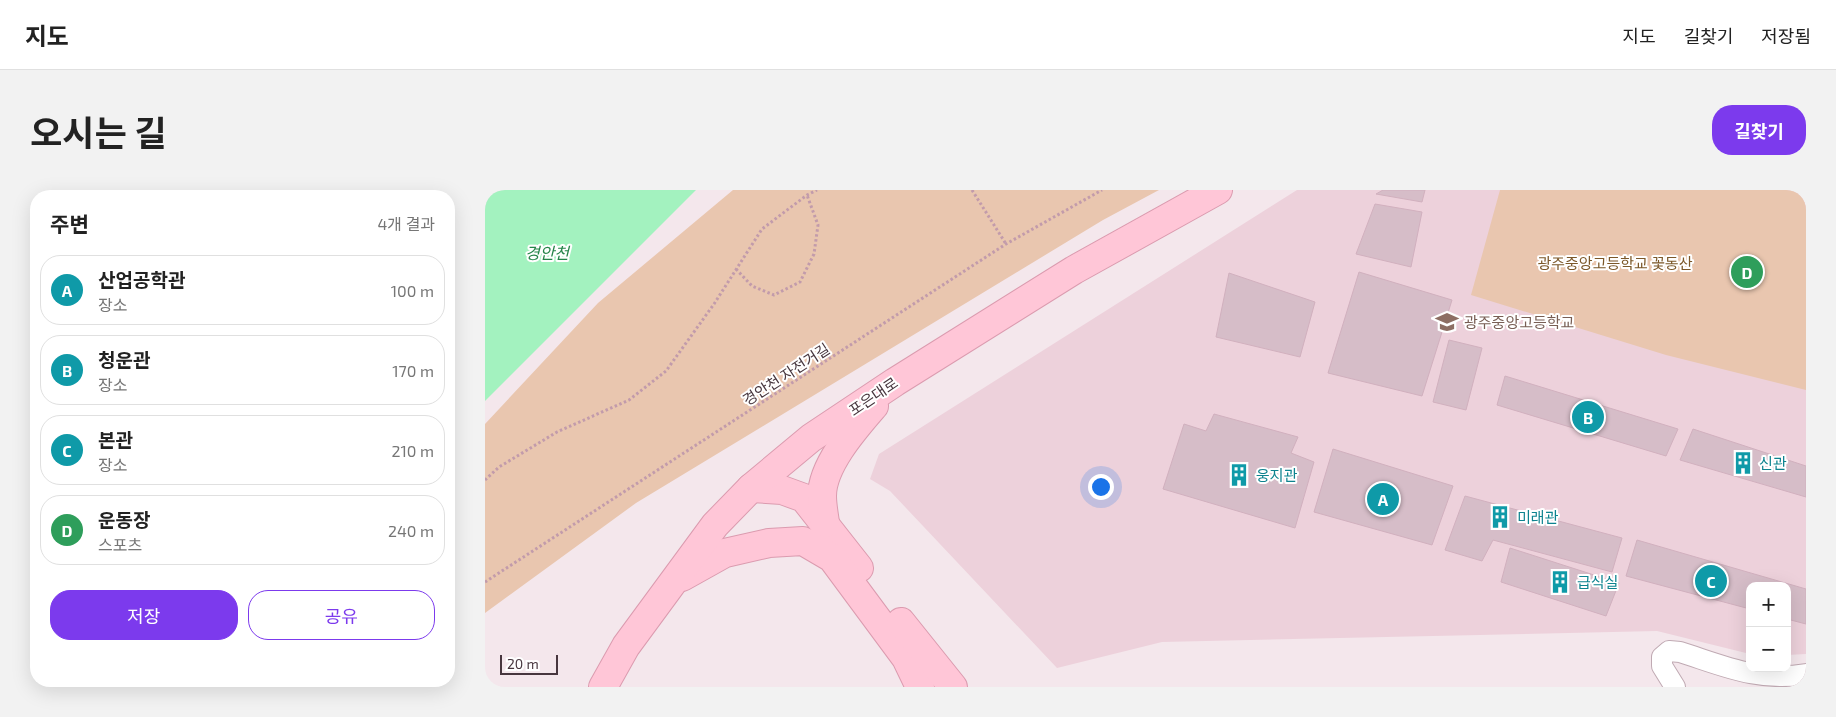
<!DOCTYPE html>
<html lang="ko">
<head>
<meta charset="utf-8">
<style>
  :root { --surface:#fff; --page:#f2f2f2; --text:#222; --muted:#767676; --line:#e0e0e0; --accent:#7c3aed }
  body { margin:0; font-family:"Exo 2","Noto Sans KR",sans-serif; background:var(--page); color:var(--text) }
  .controls { position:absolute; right:15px; bottom:15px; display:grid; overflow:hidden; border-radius:10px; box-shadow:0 5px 20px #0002 }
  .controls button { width:45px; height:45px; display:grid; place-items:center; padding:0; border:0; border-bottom:1px solid var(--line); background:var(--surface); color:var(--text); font:25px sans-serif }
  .scale { position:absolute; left:15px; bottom:12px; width:58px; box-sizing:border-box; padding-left:5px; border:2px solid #47363e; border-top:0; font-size:14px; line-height:18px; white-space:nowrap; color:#47363e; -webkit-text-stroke:4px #fff; paint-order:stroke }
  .you { position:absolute; left:615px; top:296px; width:18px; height:18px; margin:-12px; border:4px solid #fff; border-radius:50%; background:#1a73e8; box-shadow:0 0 0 8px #1a73e833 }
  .badge { display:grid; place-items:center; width:32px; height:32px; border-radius:50%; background:var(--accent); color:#fff; font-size:16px; font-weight:700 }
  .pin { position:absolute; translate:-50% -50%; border:2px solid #fff; box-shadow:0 1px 5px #0006 }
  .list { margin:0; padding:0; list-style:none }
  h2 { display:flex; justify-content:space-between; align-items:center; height:65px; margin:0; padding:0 20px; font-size:21px }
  h2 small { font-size:16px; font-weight:400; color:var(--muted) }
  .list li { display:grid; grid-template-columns:32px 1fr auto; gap:15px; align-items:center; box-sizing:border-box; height:70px; margin:0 10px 10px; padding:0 10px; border:1px solid var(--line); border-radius:20px }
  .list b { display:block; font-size:19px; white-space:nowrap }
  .list p { margin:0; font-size:16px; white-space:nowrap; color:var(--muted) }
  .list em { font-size:16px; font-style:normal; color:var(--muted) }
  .actions { display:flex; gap:10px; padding:15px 20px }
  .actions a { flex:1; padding:11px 0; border:1px solid var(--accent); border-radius:20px; text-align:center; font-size:18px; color:var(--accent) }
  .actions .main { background:var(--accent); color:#fff }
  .map { position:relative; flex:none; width:1321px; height:497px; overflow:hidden; border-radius:20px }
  header { display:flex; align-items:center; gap:30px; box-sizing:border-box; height:70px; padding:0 25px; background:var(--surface); border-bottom:1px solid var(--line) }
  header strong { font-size:24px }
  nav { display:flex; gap:28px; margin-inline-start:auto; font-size:18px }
  .intro { display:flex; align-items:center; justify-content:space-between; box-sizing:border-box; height:120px; padding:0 30px }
  h1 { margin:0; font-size:35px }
  .button { padding:12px 22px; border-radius:20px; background:var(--accent); color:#fff; font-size:18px; font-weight:700 }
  main { display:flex; gap:30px; padding:0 30px }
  aside { flex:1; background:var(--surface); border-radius:20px; box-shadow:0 5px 20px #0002 }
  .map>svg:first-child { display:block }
  .education { fill:#edd1db }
  .green { fill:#e9c6af }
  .water { fill:#a3f2bf }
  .building { fill:#d6bdc8; stroke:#d1b0be }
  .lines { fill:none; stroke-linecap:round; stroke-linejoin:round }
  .street-casing { stroke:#c0aab3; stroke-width:22 }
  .secondary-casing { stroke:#db9baf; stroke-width:30 }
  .path { stroke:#c29bab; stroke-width:3; stroke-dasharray:2.5 2.5; stroke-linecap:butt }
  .street { stroke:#fff; stroke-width:20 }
  .secondary { stroke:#ffc6d7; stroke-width:28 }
  .labels { text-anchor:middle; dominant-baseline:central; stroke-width:4; stroke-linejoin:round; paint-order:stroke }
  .park-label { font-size:15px; fill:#7b5728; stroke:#fff }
  .education-label { font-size:15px; fill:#785e54; stroke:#fff; text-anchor:start }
  .street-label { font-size:15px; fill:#47363e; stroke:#fff }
  .culture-label { font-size:15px; fill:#0d838f; stroke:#fff; text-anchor:start }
  .water-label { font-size:16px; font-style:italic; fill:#258448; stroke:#fff }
</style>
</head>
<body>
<header>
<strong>지도</strong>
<nav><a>지도</a><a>길찾기</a><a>저장됨</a></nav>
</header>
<div class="intro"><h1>오시는 길</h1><a class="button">길찾기</a></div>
<main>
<aside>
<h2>주변<small>4개 결과</small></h2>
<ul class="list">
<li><span class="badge" style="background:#0f9aa8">A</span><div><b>산업공학관</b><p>장소</p></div><em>100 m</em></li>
<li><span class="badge" style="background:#0f9aa8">B</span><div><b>청운관</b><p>장소</p></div><em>170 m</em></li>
<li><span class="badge" style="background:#0f9aa8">C</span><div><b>본관</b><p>장소</p></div><em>210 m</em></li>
<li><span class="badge" style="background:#2e9e5b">D</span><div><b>운동장</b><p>스포츠</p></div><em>240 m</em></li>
</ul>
<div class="actions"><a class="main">저장</a><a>공유</a></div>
</aside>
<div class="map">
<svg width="1321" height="497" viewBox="0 0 1321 497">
  <rect width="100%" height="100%" fill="#f4e7ec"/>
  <path class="education" d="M812 0H1321V464L1302 465V396H1265V464L1172 441 677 452 572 478 405 301 385 289 394 264Z"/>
  <g class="green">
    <path d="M248 0H674L618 30 151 313 0 423V234L113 113Z"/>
    <path d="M1015 0H1321V200L1181 165 986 105Z"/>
  </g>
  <path class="water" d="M0 0H211L0 211Z"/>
  <g class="building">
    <path d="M898 0H940L937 12 891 4Z"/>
    <path d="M890 14 937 22 926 77 871 64Z"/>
    <path d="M874 82 967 110 937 206 843 183Z"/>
    <path d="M744 83 830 112 815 167 731 147Z"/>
    <path d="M964 150 997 158 981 220 948 212Z"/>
    <path d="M1020 186 1193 239 1181 266 1012 215Z"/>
    <path d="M729 224 813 247 806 263 829 272 810 338 678 299 699 234 721 241Z"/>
    <path d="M1208 239 1321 276V307L1195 270Z"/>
    <path d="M848 259 968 296 947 355 829 322Z"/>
    <path d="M980 306 1137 348 1127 382 1008 350 997 371 960 360Z"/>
    <path d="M1152 350 1321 399V434L1302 429V396H1265V419L1141 386Z"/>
    <path d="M1025 358 1134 393 1121 426 1016 392Z"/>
  </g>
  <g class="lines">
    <defs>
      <path id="street" d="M1190 497 1177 476V467L1184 461 1195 462C1239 476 1273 492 1321 484"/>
      <g id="secondary">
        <path d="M266 298 297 300 319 308 374 378"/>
        <path d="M340 333C339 325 337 315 337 306 337 275 370 238 389 216"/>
        <path d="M197 387 240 363 284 353 318 351 347 368 421 468 435 497"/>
        <path d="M416 432 468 497"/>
        <path d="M118 497 141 456 230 335 266 298 326 248 410 192 589 80 733 0"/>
      </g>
    </defs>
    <use href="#street" class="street-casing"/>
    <use href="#secondary" class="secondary-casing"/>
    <g class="path">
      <path d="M487 0 521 54"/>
      <path d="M251 79 267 96 289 105 315 92 329 64 333 35 322 5"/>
      <path d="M0 290 14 277 72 242 144 210 181 181 229 114 277 39 322 5 332 0"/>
      <path d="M0 392 521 54 617 0"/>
    </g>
    <use href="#street" class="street"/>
    <use href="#secondary" class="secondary"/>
  </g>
  <defs>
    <symbol id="school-bare" viewBox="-9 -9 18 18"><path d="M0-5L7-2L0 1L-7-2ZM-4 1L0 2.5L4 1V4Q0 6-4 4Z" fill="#8d6e63" stroke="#fff" stroke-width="2.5" paint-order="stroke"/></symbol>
    <symbol id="building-bare" viewBox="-9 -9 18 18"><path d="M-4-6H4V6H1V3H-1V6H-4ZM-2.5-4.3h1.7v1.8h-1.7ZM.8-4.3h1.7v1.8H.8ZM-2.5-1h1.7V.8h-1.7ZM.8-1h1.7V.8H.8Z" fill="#0f9aa8" stroke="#fff" stroke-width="2.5" paint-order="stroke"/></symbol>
  </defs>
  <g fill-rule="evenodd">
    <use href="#school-bare" x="946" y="116" width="32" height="32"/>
    <use href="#building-bare" x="1242" y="257" width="32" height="32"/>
    <use href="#building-bare" x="738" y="269" width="32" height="32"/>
    <use href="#building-bare" x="999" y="311" width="32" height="32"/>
    <use href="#building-bare" x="1059" y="376" width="32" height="32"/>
  </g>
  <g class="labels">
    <g class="park-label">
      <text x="1130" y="73">광주중앙고등학교 꽃동산</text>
    </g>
    <g class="education-label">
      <text x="979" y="132">광주중앙고등학교</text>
    </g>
    <g class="street-label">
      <text transform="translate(301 184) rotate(-33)">경안천 자전거길</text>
      <text transform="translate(388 206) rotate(-34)">포은대로</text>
    </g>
    <g class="culture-label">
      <text x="1274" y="273">신관</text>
      <text x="771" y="285">웅지관</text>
      <text x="1032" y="327">미래관</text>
      <text x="1092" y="392">급식실</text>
    </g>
    <g class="water-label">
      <text x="62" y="62">경안천</text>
    </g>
  </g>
</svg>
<div class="controls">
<button>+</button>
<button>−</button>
</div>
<div class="scale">20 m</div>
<div class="you"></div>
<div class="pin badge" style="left:898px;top:309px;background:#0f9aa8">A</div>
<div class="pin badge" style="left:1103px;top:227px;background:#0f9aa8">B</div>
<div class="pin badge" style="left:1226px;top:391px;background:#0f9aa8">C</div>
<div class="pin badge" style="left:1262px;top:82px;background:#2e9e5b">D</div>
</div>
</main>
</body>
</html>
